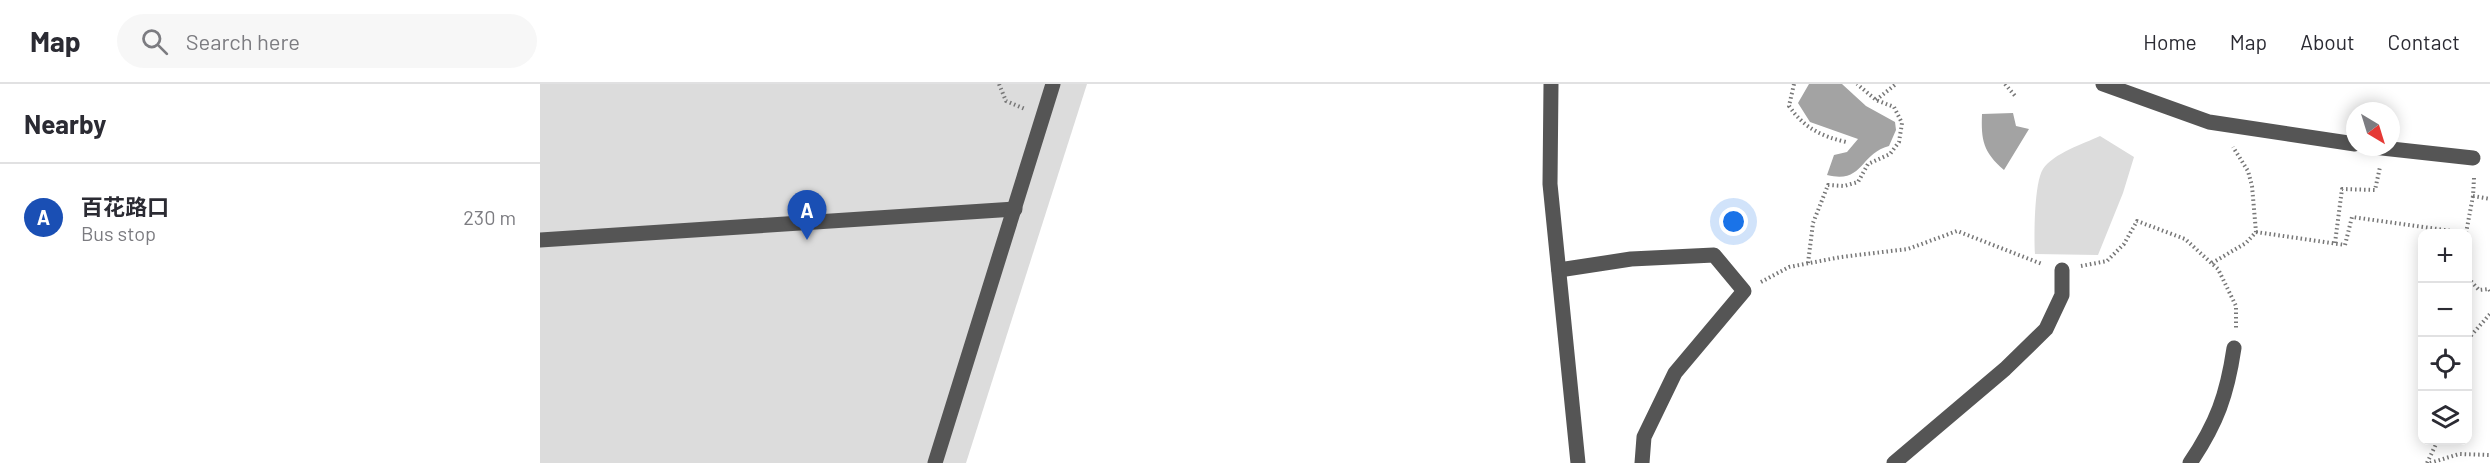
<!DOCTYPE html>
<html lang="en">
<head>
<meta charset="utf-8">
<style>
  :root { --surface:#fff; --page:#f7f7f7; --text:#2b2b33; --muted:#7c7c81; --line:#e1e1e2; --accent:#ea580c }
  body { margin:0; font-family:Barlow,"Noto Sans SC",sans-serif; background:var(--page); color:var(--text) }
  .controls { position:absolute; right:18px; bottom:18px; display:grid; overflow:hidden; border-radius:12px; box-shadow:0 3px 15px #0003 }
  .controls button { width:54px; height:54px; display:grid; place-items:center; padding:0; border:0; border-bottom:2px solid var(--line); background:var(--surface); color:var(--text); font:30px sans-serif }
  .compass { position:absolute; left:1806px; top:18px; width:54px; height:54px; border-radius:50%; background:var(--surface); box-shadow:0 3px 15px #0003; rotate:142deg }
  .you { position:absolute; left:1194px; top:138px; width:21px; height:21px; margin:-15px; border:4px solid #fff; border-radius:50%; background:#1a73e8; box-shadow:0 0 0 9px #1a73e833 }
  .badge { display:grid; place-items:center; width:39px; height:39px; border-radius:50%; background:var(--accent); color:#fff; font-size:20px; font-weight:700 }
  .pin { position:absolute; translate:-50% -50px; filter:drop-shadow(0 2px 3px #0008) }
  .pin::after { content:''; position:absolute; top:32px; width:21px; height:18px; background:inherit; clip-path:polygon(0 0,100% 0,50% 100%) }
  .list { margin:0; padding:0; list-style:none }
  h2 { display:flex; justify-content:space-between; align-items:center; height:78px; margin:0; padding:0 24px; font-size:26px }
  h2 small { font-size:20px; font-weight:400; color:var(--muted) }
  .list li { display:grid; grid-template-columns:39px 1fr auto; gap:18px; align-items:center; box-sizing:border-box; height:108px; padding:0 24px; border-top:2px solid var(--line) }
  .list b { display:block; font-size:22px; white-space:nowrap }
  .list p { margin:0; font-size:20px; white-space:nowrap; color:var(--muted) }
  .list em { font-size:20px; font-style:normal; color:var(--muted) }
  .icon { flex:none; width:33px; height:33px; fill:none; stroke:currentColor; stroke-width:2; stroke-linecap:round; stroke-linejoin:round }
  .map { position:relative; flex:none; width:1950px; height:379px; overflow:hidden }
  header { display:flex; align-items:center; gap:36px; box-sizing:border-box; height:84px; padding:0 30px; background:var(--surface); border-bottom:2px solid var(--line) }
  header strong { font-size:28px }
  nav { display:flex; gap:33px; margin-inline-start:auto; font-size:21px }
  .search { width:420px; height:54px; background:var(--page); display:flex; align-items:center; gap:15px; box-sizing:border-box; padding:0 21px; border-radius:33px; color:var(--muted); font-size:22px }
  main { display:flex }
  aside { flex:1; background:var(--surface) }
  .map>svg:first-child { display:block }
  .green { fill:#dcdcdc }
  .water { fill:#a3a3a3 }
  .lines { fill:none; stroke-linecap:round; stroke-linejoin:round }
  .path { stroke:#777; stroke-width:4; stroke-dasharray:1.5 3; stroke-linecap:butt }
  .minor { stroke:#555; stroke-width:15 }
</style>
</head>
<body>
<header>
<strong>Map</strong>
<div class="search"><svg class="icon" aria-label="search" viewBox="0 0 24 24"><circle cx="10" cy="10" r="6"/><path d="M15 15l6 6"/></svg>Search here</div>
<nav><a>Home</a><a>Map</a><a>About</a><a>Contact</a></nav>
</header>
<main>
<aside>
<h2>Nearby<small></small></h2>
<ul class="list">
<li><span class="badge" style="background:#1a4fb4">A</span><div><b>百花路口</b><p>Bus stop</p></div><em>230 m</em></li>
</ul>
</aside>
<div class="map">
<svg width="1950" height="379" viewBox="0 0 1950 379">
  <rect width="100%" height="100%" fill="#fff"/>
  <g class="green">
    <path d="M0 0H547L426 379H0Z"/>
    <path d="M1560 52 1594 73 1583 109 1558 171 1495 170C1494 153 1494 99 1503 85 1514 69 1543 60 1560 52Z"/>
  </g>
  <g class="water">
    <path d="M1269 0H1302L1326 22 1355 38 1356 46 1349 62C1319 70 1324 100 1287 91L1294 71 1307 68 1318 55 1270 38 1258 19Z"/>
    <path d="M1473 29 1476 42 1489 45 1464 86C1443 68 1441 56 1442 30Z"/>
  </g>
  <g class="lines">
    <g class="path">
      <path d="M459 0 466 17 485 25"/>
      <path d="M1254 0 1249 22C1264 44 1281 52 1306 58"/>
      <path d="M1465 0 1476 13"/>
      <path d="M1336 16 1356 0"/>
      <path d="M1934 94 1933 112 1950 115"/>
      <path d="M1716 148 1805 161 1812 133 1926 149 1933 112"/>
      <path d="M1795 159 1802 105 1835 106 1840 83"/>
      <path d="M1268 179 1273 139 1288 101 1304 102 1318 98 1328 80 1350 70 1359 58 1362 39 1354 23 1336 16 1317 0"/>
      <path d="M1672 179 1706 159 1716 148 1712 102 1708 87 1693 63"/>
      <path d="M1541 182 1567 177 1584 160 1597 137 1645 155 1678 185 1696 222V245"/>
      <path d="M1928 194 1939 206 1949 205 1950 207"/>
      <path d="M1221 198 1249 183 1301 173 1368 165 1417 147 1502 180"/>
      <path d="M1928 255 1950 230"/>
      <path d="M1887 379 1898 356"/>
      <path d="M1890 379 1919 370 1950 371"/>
    </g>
    <g class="minor">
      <path d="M1011 0 1010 100 1038 379"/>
      <path d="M1563 0 1669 38 1815 60"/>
      <path d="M1833 63 1933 74"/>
      <path d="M0 156 475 125"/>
      <path d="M1019 186 1091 175 1174 171 1204 207 1135 289 1104 353 1102 379"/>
      <path d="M395 379 513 0"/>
      <path d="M1354 379 1465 285 1506 245 1522 211V186"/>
      <path d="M1650 379C1677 339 1687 311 1694 264"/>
    </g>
  </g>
</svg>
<div class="controls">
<button>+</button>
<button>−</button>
<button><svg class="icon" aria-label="locate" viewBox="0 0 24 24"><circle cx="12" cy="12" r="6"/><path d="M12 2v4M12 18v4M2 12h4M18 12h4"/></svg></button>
<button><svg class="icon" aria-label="layers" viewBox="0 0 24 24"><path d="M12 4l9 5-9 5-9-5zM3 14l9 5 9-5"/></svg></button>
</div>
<svg class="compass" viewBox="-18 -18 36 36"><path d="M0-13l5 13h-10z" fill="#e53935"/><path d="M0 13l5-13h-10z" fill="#7c7c81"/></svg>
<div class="you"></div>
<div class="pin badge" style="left:267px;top:156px;background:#1a4fb4">A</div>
</div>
</main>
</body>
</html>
